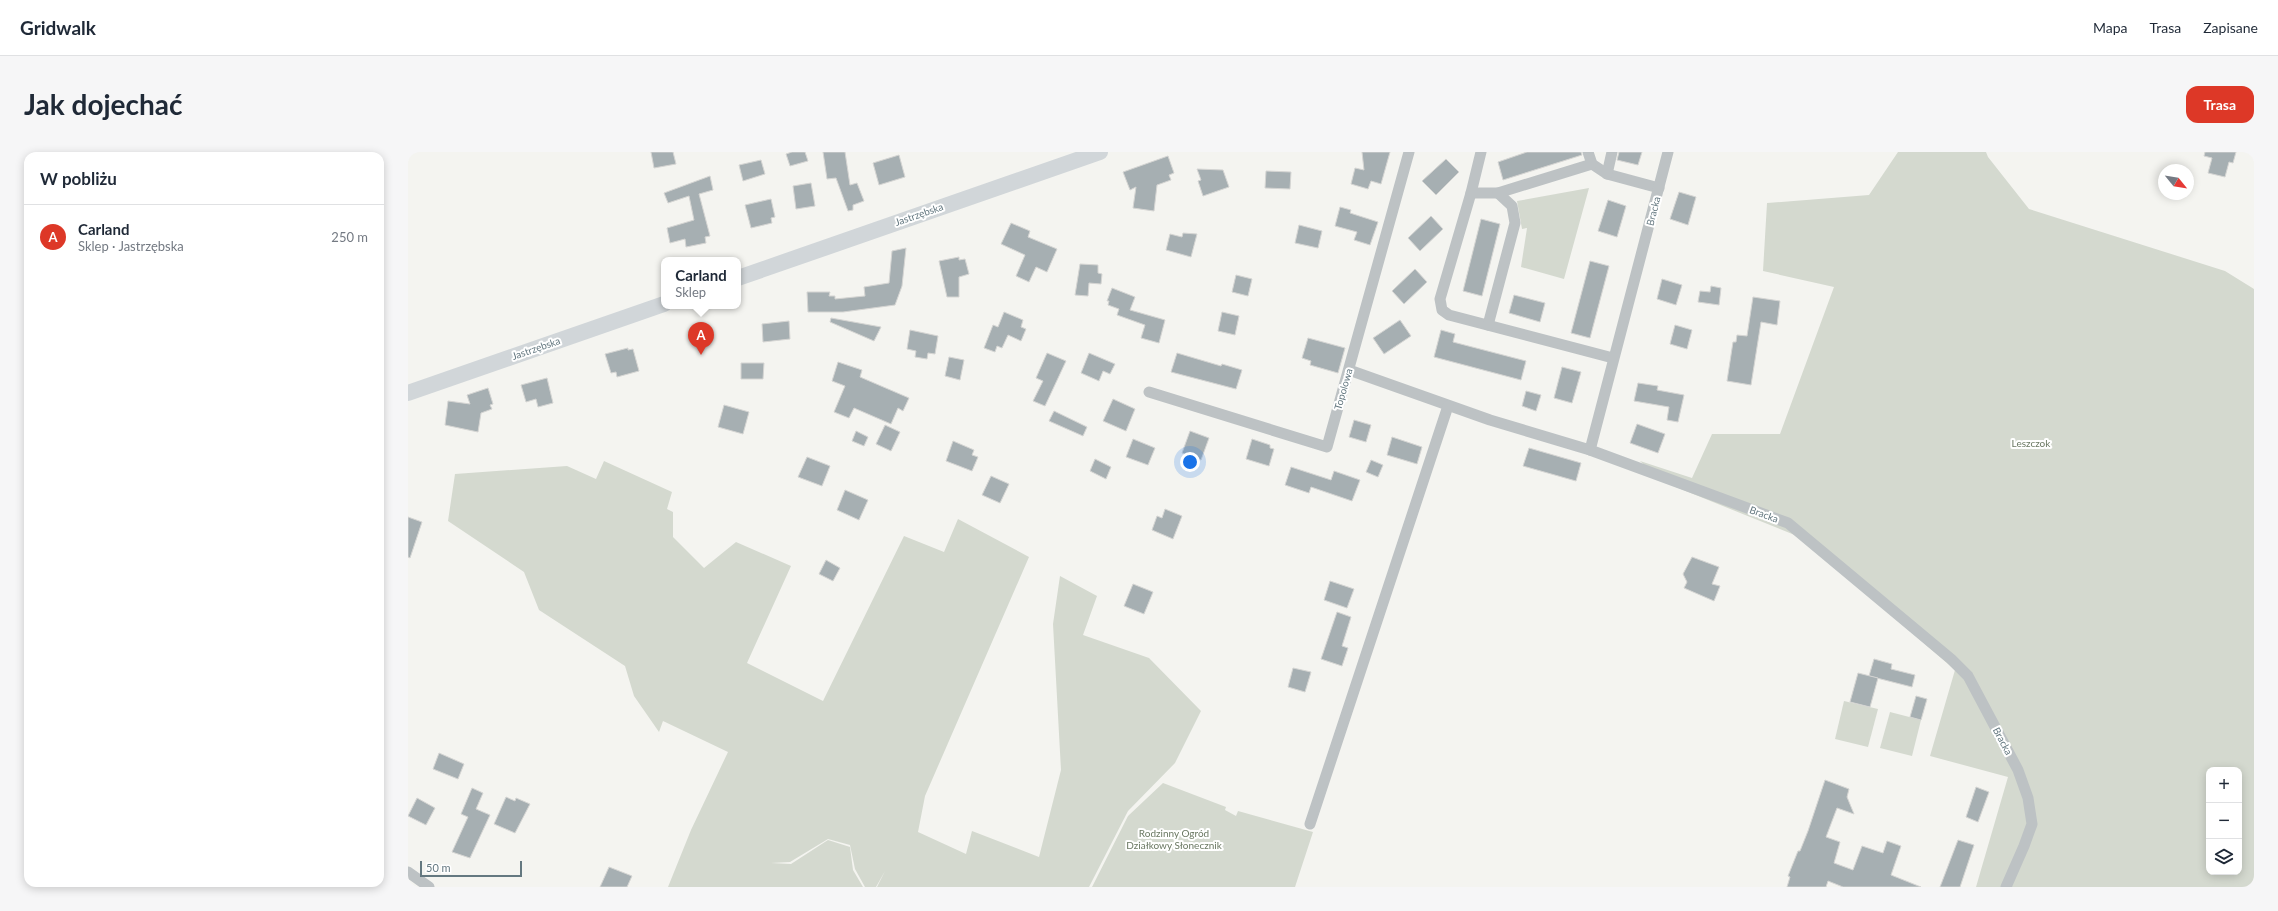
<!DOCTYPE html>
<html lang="pl">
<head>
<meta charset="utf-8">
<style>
  :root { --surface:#fff; --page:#f6f6f7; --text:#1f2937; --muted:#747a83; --line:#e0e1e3; --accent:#dd3827 }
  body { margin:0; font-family:Lato,sans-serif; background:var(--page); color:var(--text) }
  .controls { position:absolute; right:12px; bottom:12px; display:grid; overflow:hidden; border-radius:8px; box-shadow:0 2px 10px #0003 }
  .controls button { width:36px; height:36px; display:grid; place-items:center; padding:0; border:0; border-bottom:1px solid var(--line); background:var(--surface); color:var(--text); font:20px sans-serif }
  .compass { position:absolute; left:1750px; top:12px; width:36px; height:36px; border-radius:50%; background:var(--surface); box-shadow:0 2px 10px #0003; rotate:120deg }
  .scale { position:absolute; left:12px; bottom:10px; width:102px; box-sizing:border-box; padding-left:4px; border:2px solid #647880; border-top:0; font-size:11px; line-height:14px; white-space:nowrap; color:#647880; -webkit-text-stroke:3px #fff; paint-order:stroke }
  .you { position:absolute; left:782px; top:310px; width:14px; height:14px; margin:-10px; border:3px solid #fff; border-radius:50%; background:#1a73e8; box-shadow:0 0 0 6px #1a73e833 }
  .badge { display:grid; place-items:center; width:26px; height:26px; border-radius:50%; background:var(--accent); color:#fff; font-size:13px; font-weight:700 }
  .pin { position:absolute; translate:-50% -33px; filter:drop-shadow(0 1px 2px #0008) }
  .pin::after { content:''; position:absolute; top:21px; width:14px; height:12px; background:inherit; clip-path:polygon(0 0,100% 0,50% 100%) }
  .popup { position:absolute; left:253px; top:105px; width:80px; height:52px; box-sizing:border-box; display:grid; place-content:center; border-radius:8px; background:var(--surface); filter:drop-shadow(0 1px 3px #0005); font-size:13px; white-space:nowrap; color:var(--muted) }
  .popup b { font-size:15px; color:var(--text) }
  .popup::after { content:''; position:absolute; left:50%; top:100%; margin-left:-8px; border:8px solid transparent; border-top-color:var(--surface) }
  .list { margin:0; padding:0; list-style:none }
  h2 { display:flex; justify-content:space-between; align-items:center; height:52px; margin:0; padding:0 16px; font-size:17px }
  h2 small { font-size:13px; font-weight:400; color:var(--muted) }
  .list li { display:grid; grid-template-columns:26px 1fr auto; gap:12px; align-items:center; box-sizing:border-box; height:64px; padding:0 16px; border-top:1px solid var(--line) }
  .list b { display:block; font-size:15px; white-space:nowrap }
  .list p { margin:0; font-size:13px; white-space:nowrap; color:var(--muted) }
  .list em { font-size:13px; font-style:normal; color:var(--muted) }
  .icon { flex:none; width:22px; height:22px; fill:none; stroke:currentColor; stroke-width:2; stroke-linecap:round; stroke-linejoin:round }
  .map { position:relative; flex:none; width:1846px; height:735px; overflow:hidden; border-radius:12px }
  header { display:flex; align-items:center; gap:24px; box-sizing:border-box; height:56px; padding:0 20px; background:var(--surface); border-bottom:1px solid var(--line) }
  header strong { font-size:19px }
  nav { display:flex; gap:22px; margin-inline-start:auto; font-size:14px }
  .intro { display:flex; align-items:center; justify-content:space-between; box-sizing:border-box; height:96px; padding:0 24px }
  h1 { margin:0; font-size:28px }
  .button { padding:10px 18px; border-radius:12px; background:var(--accent); color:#fff; font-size:14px; font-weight:700 }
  main { display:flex; gap:24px; padding:0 24px }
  aside { flex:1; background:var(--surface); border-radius:12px; box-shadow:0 2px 10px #0003 }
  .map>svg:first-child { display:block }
  .green { fill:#d4d9cf; fill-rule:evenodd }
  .building { fill:#a6afb2; stroke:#d5d5d3 }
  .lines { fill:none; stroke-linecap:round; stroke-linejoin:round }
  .street { stroke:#bdc2c4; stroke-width:11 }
  .secondary { stroke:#d1d6d9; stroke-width:16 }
  .labels { text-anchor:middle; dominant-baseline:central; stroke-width:4; stroke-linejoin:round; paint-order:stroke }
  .street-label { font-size:10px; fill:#647880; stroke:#fff }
  .park-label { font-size:10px; fill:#6a7862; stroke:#fff }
</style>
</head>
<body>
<header>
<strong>Gridwalk</strong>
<nav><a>Mapa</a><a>Trasa</a><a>Zapisane</a></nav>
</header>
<div class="intro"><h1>Jak dojechać</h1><a class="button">Trasa</a></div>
<main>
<aside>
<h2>W pobliżu<small></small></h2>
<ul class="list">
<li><span class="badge">A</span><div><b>Carland</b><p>Sklep · Jastrzębska</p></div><em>250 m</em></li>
</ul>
</aside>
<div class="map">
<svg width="1846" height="735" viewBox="0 0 1846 735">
  <rect width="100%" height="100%" fill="#f4f4f0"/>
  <g class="green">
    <path d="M1490 0H1578L1580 5 1621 57 1817 119 1846 137V735H1568L1600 625 1522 604 1547 518 1394 386 1253 329 1232 309 1284 326 1304 282H1372L1426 135 1355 119 1359 51 1461 43ZM1801 618H1831V720H1801Z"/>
    <path d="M1181 36 1156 127 1113 115 1119 76 1114 77 1109 49Z"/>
    <path d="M196 309 264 340 259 357 265 360V385L296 416 328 390 383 414 339 511 415 549 496 384 536 400 550 367 621 405 517 644 510 680 558 702 564 679 631 705 653 618 645 472 652 424 689 444 675 483 741 506 793 559 767 611 720 659 681 735H469L477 719 468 735H457L447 717 442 693 420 687 382 710 363 711 383 712 420 688 442 695 445 718 455 735H260L283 678 320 600 255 569 251 580 226 544 217 514 131 458 116 420 40 369 47 322 159 314 188 327Z"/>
    <path d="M1436 549 1470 557 1460 595 1427 587Z"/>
    <path d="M1482 560 1513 568 1504 604 1472 596Z"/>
    <path d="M755 631 818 655 817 658 828 664 830 659 905 680 887 735H684L720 664Z"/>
  </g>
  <g class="building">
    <path d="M243 0H265L268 12 246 16Z"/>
    <path d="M384 0H397L400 9 382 14 378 2Z"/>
    <path d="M415 0H437L442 33 449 31 456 49 445 53V58L440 59 428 26 419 27Z"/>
    <path d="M954 0H982L973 32 963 29 960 37 943 32 947 16 956 18Z"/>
    <path d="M1119 0H1173L1174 3 1095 28 1090 10Z"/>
    <path d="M1211 0H1234L1230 13 1209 8Z"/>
    <path d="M1797 0H1828L1825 11 1821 10 1817 25 1800 21 1804 6 1796 4Z"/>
    <path d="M491 3 497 25 471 33 465 11Z"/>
    <path d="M760 4 766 21 761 23 763 28 749 33 746 59 725 56 728 35 722 38 715 20Z"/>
    <path d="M1038 7 1051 20 1028 43 1014 29Z"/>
    <path d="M353 8 357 22 335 29 331 13Z"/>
    <path d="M789 17 815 18 821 35 795 44 790 29 793 28Z"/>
    <path d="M858 19 883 20 882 37 857 36Z"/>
    <path d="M302 24 305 38 291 42 302 84 297 85 298 91 278 95 277 87 262 91 259 76 286 68 281 44 260 51 256 41Z"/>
    <path d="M403 31 407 54 388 57 385 34Z"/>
    <path d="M1271 40 1288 45 1280 73 1262 67Z"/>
    <path d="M363 47 367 65 363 66 364 71 343 76 337 53Z"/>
    <path d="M1200 48 1218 54 1209 85 1190 79Z"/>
    <path d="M932 55 943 58 942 61 970 70 962 93 946 88 949 80 927 74Z"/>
    <path d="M1023 64 1035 77 1012 99 1000 86Z"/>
    <path d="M1073 67 1092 72 1074 144 1055 139Z"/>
    <path d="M603 71 622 79 620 85 649 97 639 120 628 115 621 130 608 124 617 103 593 92Z"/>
    <path d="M891 73 914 79 910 96 887 91Z"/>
    <path d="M775 81 789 82 783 105 758 98 762 82 774 85Z"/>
    <path d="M498 96 494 134 487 153 435 160H400L399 140H422L421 144H427V147L457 144 456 135 481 131 484 99Z"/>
    <path d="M551 105V108L557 107 561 122 551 125V145H539L531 109Z"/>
    <path d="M1182 109 1201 114 1182 186 1163 181Z"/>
    <path d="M672 112 690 113V121L694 122 693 132 681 131 680 144 667 143Z"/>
    <path d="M1007 117 1019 130 996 152 984 139Z"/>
    <path d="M828 123 844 127 840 144 824 140Z"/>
    <path d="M1254 127 1274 133 1268 153 1249 147Z"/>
    <path d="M1303 134 1313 136 1311 153 1290 150 1292 139 1302 140Z"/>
    <path d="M704 136 727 145 722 158 757 168 751 191 733 186 737 173 709 163 711 157 700 153 701 149H699Z"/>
    <path d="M1106 143 1137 151 1132 170 1101 161Z"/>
    <path d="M1345 145 1372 149 1369 173 1353 170 1343 233 1319 229 1325 190H1328L1329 183 1339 184Z"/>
    <path d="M596 160 615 168 613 175 618 177 613 189 600 183 594 196 589 194 587 200 576 196 585 173 590 175Z"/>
    <path d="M814 160 831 164 827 183 810 179Z"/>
    <path d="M423 166 473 175 466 189 422 170Z"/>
    <path d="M992 168 1003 184 976 202 965 186Z"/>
    <path d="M381 169 382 187 355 190 354 172Z"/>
    <path d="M1267 173 1284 178 1279 197 1262 192Z"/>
    <path d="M502 178 530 184 527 202 520 201 519 207 507 205 508 199 499 197Z"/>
    <path d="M1033 178 1047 182 1045 190 1118 209 1113 228 1026 205Z"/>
    <path d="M900 186 937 196 930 221 902 213 903 209 894 206Z"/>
    <path d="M220 196V198L225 197 231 219 209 225 208 220 203 221 197 202Z"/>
    <path d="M639 201 658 209 637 254 625 249 635 229 628 226Z"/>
    <path d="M681 201 707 212 702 222 695 219 691 229 673 221Z"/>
    <path d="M769 201 813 214 814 212 834 218 828 237 763 220Z"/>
    <path d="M541 205 556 208 552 228 537 224Z"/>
    <path d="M430 210 454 218 452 225 501 246 495 259 490 256 483 272 446 256 441 266 426 260 437 234 424 229Z"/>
    <path d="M333 211H356L355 227H333Z"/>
    <path d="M1154 215 1173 220 1164 251 1146 246Z"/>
    <path d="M139 226 145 251 130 255 128 247 118 250 113 233Z"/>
    <path d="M1230 231 1250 234 1249 238 1276 243 1270 270 1259 268 1261 255 1226 249Z"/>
    <path d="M80 236 85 252 82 253 84 257 73 261 70 280 37 273 40 249 62 252 59 243Z"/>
    <path d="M1118 239 1133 243 1128 259 1114 254Z"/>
    <path d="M705 247 727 257 718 279 695 269Z"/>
    <path d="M316 253 341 260 335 282 310 275Z"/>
    <path d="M646 259 679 275 675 284 641 269Z"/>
    <path d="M946 268 963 273 958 290 941 285Z"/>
    <path d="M1229 272 1257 282 1250 301 1222 291Z"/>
    <path d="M477 273 492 280 483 299 468 292Z"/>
    <path d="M448 279 460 285 456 294 444 289Z"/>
    <path d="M782 279 801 286 793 308 774 301Z"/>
    <path d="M984 285 1014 295 1009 312 979 303Z"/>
    <path d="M725 287 747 296 740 313 718 305Z"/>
    <path d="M844 287 862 293V296L866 297 861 314 838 307Z"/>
    <path d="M545 289 566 298 564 303 570 305 564 319 538 309Z"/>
    <path d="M1121 296 1173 311 1168 329 1115 314Z"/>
    <path d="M399 305 422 314 414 334 390 325Z"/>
    <path d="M687 307 703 315 698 327 682 319Z"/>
    <path d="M963 308 975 313 970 325 958 320Z"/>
    <path d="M883 315 923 328 926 319 952 328 944 349 903 335 901 341 877 333Z"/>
    <path d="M583 324 601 332 592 351 574 343Z"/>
    <path d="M437 338 460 348 451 368 429 358Z"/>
    <path d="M757 357 774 364 765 387 744 378 749 364 754 366Z"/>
    <path d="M0 365 14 370 2 406 0 405Z"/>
    <path d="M1284 405 1311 415 1304 432 1312 434 1306 449 1276 436 1279 430 1275 422Z"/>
    <path d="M418 408 432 416 425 429 411 422Z"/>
    <path d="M922 429 946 437 939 456 916 448Z"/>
    <path d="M725 432 745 440 736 462 716 454Z"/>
    <path d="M929 460 943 465 934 494 940 496 934 514 913 507Z"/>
    <path d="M1466 507 1484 512 1483 517 1507 523 1504 535 1461 524Z"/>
    <path d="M885 516 903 520 897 540 880 535Z"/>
    <path d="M1450 521 1470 526 1462 555 1442 550Z"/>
    <path d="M1508 544 1519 547 1513 568 1502 565Z"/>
    <path d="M31 601 56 612 50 627 25 617Z"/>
    <path d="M1417 628 1441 637 1439 645 1446 662 1429 656 1418 685 1432 690 1426 711 1445 718 1454 694 1475 701 1479 689 1493 694 1483 723 1513 735H1435L1420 729 1418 735H1379L1382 725 1380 724 1390 699H1392L1400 679Z"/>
    <path d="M1568 635 1581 640 1570 670 1558 665Z"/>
    <path d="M64 636 75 641 68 657 82 663 62 706 44 700 60 665 53 662Z"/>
    <path d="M98 645 107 649 108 646 122 652 107 681 86 672Z"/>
    <path d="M9 646 27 656 18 673 0 664Z"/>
    <path d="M1550 688 1566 693 1552 735H1532Z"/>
    <path d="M201 715 224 724 219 735H192Z"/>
  </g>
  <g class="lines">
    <g class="street">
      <path d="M1073 0 1063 41 1032 147 1034 158 1041 163 1205 206"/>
      <path d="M1180 0 1184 12 1199 22 1251 36"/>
      <path d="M1260 0 1182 298 1380 371 1543 507 1560 524 1610 618 1620 646 1624 672 1616 694 1598 735"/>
      <path d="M1199 22 1204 0"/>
      <path d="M1063 41H1090L1184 12"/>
      <path d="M1080 173 1107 71 1104 54 1090 41"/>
      <path d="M941 218 1082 268 1182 298"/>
      <path d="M741 240 919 295 1001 0"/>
      <path d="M902 672 1040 254"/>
      <path d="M0 720 21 735"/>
    </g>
    <g class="secondary">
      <path d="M330 126 692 0"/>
      <path d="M0 241 256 152"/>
    </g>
  </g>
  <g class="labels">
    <g class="street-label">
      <text transform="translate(1245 59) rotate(-76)">Bracka</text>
      <text transform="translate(511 62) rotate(-19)">Jastrzębska</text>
      <text transform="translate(128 196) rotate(-19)">Jastrzębska</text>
      <text transform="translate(935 237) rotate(-74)">Topolowa</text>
      <text transform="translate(1356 362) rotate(20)">Bracka</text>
      <text transform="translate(1595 589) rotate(62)">Bracka</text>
    </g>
    <g class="park-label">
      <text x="1623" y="291">Leszczok</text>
      <text x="766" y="681">Rodzinny Ogród<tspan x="766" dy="12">Działkowy Słonecznik</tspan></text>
    </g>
  </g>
</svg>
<div class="controls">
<button>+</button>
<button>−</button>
<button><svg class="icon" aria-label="layers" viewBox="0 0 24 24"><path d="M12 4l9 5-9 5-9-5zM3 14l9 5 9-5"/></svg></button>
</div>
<svg class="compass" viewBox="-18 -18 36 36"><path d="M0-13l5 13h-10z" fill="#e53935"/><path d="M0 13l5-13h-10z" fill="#747a83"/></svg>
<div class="scale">50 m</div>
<div class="you"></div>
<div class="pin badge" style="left:293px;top:203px">A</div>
<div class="popup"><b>Carland</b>Sklep</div>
</div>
</main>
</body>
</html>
